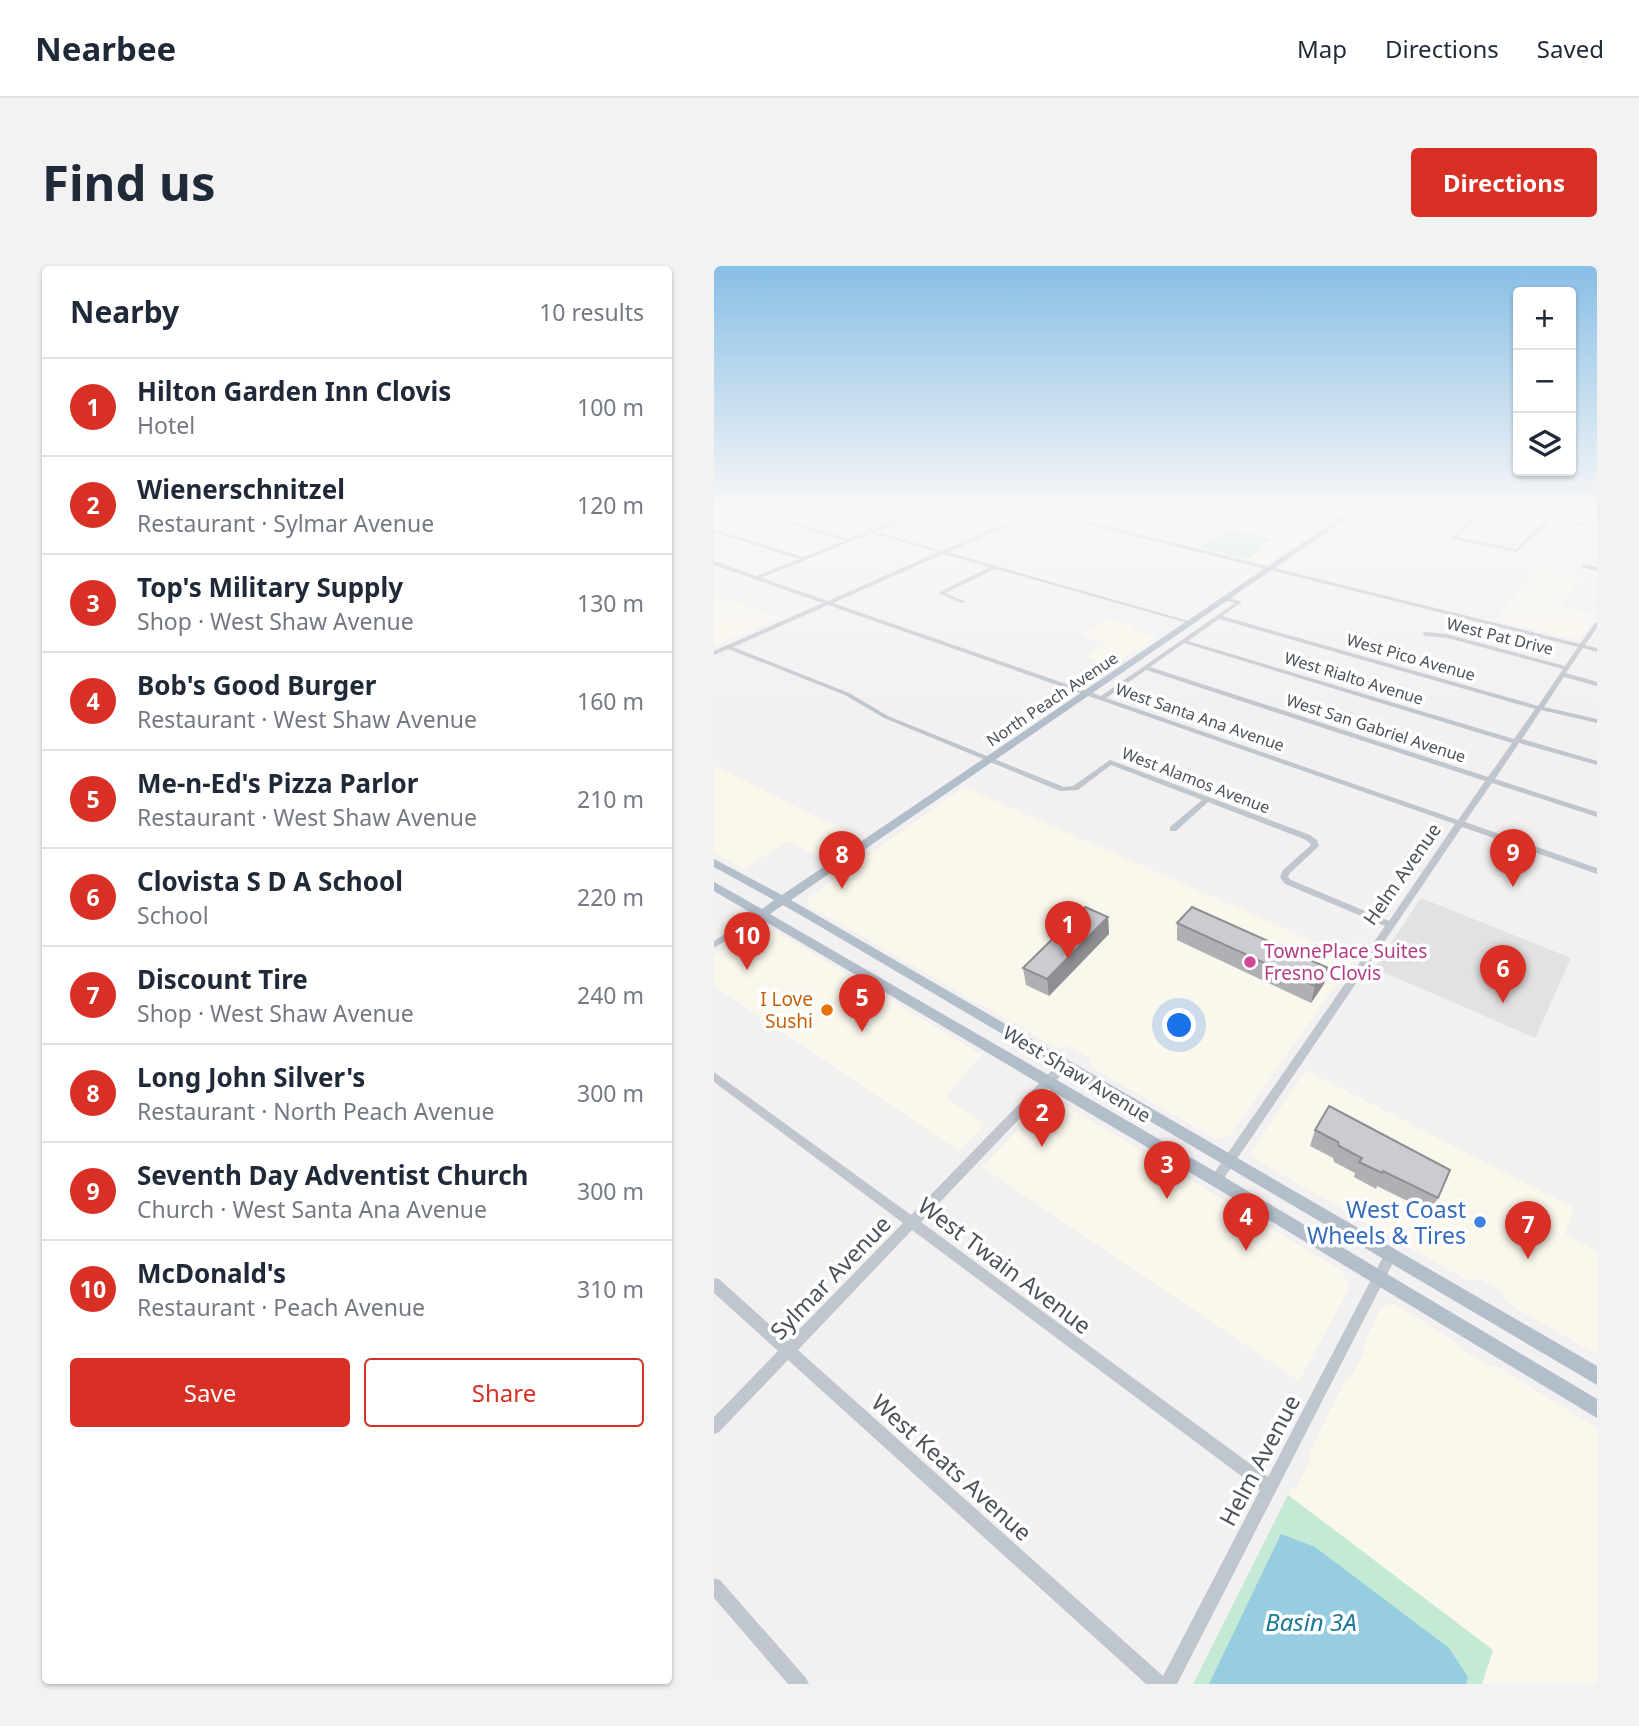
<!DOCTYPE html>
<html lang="en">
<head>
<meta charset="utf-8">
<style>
  :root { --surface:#fff; --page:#f2f2f3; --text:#1f2937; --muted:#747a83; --line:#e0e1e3; --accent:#d93025 }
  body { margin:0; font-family:"Noto Sans",sans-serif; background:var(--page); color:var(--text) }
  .controls { position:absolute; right:21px; top:21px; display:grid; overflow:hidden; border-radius:7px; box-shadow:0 2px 5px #0004 }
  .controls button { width:63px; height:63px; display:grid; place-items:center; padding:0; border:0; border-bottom:2px solid var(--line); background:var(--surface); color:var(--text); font:35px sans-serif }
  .you { position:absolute; left:466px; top:760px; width:24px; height:24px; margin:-18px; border:5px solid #fff; border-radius:50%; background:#1a73e8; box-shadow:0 0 0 10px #1a73e833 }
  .badge { display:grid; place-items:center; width:46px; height:46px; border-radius:50%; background:var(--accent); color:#fff; font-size:23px; font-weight:700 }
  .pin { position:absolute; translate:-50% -58px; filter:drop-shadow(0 2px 4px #0008) }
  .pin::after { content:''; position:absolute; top:37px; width:24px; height:21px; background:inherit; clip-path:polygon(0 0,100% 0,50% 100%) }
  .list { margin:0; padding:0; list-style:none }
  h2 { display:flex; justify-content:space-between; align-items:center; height:91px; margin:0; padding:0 28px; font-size:30px }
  h2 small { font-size:23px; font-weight:400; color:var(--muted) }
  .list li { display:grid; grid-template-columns:46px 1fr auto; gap:21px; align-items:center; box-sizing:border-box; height:98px; padding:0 28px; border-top:2px solid var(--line) }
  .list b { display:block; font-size:26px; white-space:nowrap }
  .list p { margin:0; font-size:23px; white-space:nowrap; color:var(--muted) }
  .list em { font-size:23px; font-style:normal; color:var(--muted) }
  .actions { display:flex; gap:14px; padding:21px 28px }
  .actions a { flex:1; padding:16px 0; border:2px solid var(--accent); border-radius:7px; text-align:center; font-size:24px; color:var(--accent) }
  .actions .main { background:var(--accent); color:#fff }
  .icon { flex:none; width:38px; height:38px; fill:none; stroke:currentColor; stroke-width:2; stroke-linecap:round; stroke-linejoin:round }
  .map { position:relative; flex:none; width:883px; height:1418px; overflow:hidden; border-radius:7px }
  header { display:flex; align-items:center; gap:42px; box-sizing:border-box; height:98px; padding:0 35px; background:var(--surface); border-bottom:2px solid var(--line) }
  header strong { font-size:33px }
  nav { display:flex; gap:38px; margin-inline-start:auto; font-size:24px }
  .intro { display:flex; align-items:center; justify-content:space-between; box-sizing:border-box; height:168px; padding:0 42px }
  h1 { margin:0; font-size:49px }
  .button { padding:18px 32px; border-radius:7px; background:var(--accent); color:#fff; font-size:24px; font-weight:700 }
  main { display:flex; gap:42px; padding:0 42px }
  aside { flex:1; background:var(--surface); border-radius:7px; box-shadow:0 2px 5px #0004 }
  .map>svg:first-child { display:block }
  .commercial { fill:#faf7ec }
  .education { fill:#e3e1e1 }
  .green { fill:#c4ead5 }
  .water { fill:#96cde1 }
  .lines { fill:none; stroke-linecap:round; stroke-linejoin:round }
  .minor { fill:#c0c6cd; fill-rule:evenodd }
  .major { fill:#b3becb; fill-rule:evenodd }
  .wall { fill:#afafb4 }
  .shaded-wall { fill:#8e8f92 }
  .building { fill:#cbccd1; stroke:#8e8f92; stroke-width:2 }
  .hotel-dot { fill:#d1479c; stroke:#fff; stroke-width:2.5 }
  .food-dot { fill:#e8710a; stroke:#fff; stroke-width:2.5 }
  .shop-dot { fill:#3f7fe0; stroke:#fff; stroke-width:2.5 }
  .labels { text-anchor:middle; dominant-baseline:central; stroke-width:7; stroke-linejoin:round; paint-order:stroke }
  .far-street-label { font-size:16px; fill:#4a525b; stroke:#fff }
  .street-label { font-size:19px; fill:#4a525b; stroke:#fff }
  .hotel-label { font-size:19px; fill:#b23c85; stroke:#fff; text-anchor:start }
  .food-label { font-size:19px; fill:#c56008; stroke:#fff; text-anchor:end }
  .near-shop-label { font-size:23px; fill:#366cbe; stroke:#fff; text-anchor:end }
  .near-street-label { font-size:23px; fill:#4a525b; stroke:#fff }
  .near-water-label { font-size:24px; font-style:italic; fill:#1e7999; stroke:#fff }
</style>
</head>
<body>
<header>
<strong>Nearbee</strong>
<nav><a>Map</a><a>Directions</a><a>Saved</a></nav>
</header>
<div class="intro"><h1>Find us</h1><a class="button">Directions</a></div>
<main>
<aside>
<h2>Nearby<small>10 results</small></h2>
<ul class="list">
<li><span class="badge">1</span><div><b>Hilton Garden Inn Clovis</b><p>Hotel</p></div><em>100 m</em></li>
<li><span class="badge">2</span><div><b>Wienerschnitzel</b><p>Restaurant · Sylmar Avenue</p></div><em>120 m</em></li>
<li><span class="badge">3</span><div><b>Top's Military Supply</b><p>Shop · West Shaw Avenue</p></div><em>130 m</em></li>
<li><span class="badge">4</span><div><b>Bob's Good Burger</b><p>Restaurant · West Shaw Avenue</p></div><em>160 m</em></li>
<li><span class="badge">5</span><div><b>Me-n-Ed's Pizza Parlor</b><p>Restaurant · West Shaw Avenue</p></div><em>210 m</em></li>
<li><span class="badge">6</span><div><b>Clovista S D A School</b><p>School</p></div><em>220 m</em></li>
<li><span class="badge">7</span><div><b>Discount Tire</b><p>Shop · West Shaw Avenue</p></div><em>240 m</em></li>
<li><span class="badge">8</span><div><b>Long John Silver's</b><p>Restaurant · North Peach Avenue</p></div><em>300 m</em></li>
<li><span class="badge">9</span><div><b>Seventh Day Adventist Church</b><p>Church · West Santa Ana Avenue</p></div><em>300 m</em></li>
<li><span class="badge">10</span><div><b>McDonald's</b><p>Restaurant · Peach Avenue</p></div><em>310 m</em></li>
</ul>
<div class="actions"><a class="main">Save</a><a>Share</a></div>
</aside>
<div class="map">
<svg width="883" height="1418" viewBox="0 0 883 1418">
  <rect width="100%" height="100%" fill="#f2f0f0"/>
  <g class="commercial">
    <path d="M548 244 613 258 552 297 534 293 549 283 546 281 557 272 516 263Z"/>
    <path d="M826 302 867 311 846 340 882 349 865 374 780 354Z"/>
    <path d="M0 328 65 352 0 380Z"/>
    <path d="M395 352 422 360 418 363 442 371 399 400 373 391 393 378 367 369Z"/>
    <path d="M4 501 104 552 145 571 110 594 74 575 30 603 0 587V503Z"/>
    <path d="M250 521 640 693 515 871 501 873 379 802 375 792 353 780 342 782 94 639V632Z"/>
    <path d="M40 662H56L268 789 254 803 232 832 271 858 245 885 0 720V689Z"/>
    <path d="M592 804 860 942 851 968 883 985V1089L793 1037 786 1024 766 1013 754 1015 539 892 537 886Z"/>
    <path d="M336 830 627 1004 636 1021 585 1115 268 901Z"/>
    <path d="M680 1038 742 1076 745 1081 776 1100 781 1099 883 1162V1418H768L779 1384 574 1229 576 1223 582 1222 597 1193 595 1187 631 1114 636 1113 651 1085 649 1079 668 1040Z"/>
  </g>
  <g class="education">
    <path d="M80 242H211L155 264Z"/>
    <path d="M707 632 857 692 821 772 660 702Z"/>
  </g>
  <g class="green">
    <path d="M516 263 558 273 546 281 550 282 534 293 485 281Z"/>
    <path d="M574 1229 779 1384 768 1418H479Z"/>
  </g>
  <path class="water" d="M567 1268 601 1281 735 1382 754 1411 752 1418H495Z"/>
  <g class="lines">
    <g class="minor">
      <path d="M3 242H10L0 246V243Z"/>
      <path d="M29 242H37L134 273 213 242H220L162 266 228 285 319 245 312 242 324 243 866 378 881 357 883 356V362L871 379 883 382V386L869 382 852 407 883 416V420L850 411 830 441 883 453V457L827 444 808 473 883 495V499L805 477 781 513 883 546V551L778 517 751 556 883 602V608L748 561 506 918 502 919 498 918 496 914 498 910 671 660 571 618 566 611 569 604 597 579 596 577 590 573 494 536 462 565H456V561L488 534 397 499 364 524 346 525 170 452 131 429 14 383 0 389V385L109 337 0 299V295L42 310 85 293 0 266V263L89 291 130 275ZM324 246 864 381 851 400 733 368 711 366 708 368 711 370 733 372 849 403 824 440 508 350 528 336 513 331 510 333 511 334 521 337 387 430 119 337 229 288 276 301 224 327 247 337 252 336 231 327 281 303 478 358V356L233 286ZM158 267 224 286 114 335 47 312ZM114 339 741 558 675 655 577 614 574 611 576 607 605 580 603 574 596 569 396 494 359 520 350 521 174 450 135 427 19 381ZM505 353 821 443 800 473 474 375ZM470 377 798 477 774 511 436 401ZM432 404 771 515 744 554 392 432Z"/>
      <path d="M421 242H431L489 256 514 242H520L490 259Z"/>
      <path d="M586 242H596L633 252 631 253Z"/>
      <path d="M771 242H776L744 271 802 283 833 253 782 242H793L883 260V262L837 254 803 286 738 273V271Z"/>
      <path d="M870 298 883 301V305L868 301V299Z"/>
      <path d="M48 645 52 648 51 650 0 682V675Z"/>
      <path d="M349 796 353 797 354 800 353 803 207 956 554 1211 671 987 676 985 681 987 682 991 463 1418H432L74 1094 5 1166 0 1168V1151L64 1085 0 1027V1012L5 1013 74 1075 189 957 0 816V806L197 949 345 797ZM198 964 546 1224 449 1410 84 1084Z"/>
      <path d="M0 1312 6 1314 92 1412 95 1418H74L0 1332Z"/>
    </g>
    <path class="major" d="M640 242H648L77 634 883 1100V1119L107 661 69 639 56 648 507 909 883 1133V1152L497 919 0 625V616L48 643 60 634 0 601V593L68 629Z"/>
  </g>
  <g class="wall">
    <path d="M394 651 395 668 335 730 312 719 309 702Z"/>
    <path d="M463 657 614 702 610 718 597 737 463 674Z"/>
    <path d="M615 840 724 932 716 946 663 920 662 923 640 911 641 907 620 896 619 892 596 880 601 864Z"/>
  </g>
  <g class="shaded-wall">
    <path d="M394 651 395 668 335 730 333 713Z"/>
    <path d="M614 702 610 718 597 737 601 720Z"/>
  </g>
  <g class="building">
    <path d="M371 641 394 651 333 713 309 702Z"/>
    <path d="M478 641 614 702 601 720 463 657Z"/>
    <path d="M615 840 736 904 724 932 669 905 668 907 645 896 648 892 625 880 624 876 601 864Z"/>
  </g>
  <linearGradient id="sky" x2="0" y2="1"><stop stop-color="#87bee5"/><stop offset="0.55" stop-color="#f9f8f8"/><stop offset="1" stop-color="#f9f8f8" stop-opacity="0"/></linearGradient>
  <rect width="883" height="441" fill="url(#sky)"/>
  <circle class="hotel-dot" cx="536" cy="696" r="7"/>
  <circle class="food-dot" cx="113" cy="744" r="7"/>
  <circle class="shop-dot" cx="766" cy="956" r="7"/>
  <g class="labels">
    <g class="far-street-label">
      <text transform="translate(786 370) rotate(14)">West Pat Drive</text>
      <text transform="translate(697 391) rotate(16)">West Pico Avenue</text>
      <text transform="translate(640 412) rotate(17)">West Rialto Avenue</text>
      <text transform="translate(338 433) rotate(-34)">North Peach Avenue</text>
      <text transform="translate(486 451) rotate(19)">West Santa Ana Avenue</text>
      <text transform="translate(662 462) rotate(18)">West San Gabriel Avenue</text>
      <text transform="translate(482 514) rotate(21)">West Alamos Avenue</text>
    </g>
    <g class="street-label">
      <text transform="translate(688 608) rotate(-55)">Helm Avenue</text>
      <text transform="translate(363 808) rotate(31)">West Shaw Avenue</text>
    </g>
    <g class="hotel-label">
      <text x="550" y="685">TownePlace Suites<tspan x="550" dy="22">Fresno Clovis</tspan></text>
    </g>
    <g class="food-label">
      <text x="99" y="733">I Love<tspan x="99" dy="22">Sushi</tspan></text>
    </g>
    <g class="near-shop-label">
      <text x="752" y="943">West Coast<tspan x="752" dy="26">Wheels &amp; Tires</tspan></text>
    </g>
    <g class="near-street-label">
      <text transform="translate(291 999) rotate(37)">West Twain Avenue</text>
      <text transform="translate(116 1011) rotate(-46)">Sylmar Avenue</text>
      <text transform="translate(545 1194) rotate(-62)">Helm Avenue</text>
      <text transform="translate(238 1201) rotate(42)">West Keats Avenue</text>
    </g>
    <g class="near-water-label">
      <text x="597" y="1355">Basin 3A</text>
    </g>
  </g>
</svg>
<div class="controls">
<button>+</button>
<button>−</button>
<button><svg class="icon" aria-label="layers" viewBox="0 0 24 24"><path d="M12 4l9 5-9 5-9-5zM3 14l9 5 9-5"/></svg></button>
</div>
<div class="you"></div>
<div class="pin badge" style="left:354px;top:693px">1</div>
<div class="pin badge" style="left:328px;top:881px">2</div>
<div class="pin badge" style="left:453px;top:933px">3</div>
<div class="pin badge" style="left:532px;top:985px">4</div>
<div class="pin badge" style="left:148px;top:766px">5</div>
<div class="pin badge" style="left:789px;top:737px">6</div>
<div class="pin badge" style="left:814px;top:993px">7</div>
<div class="pin badge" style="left:128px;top:623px">8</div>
<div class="pin badge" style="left:799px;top:621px">9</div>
<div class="pin badge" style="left:33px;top:704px">10</div>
</div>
</main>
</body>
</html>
